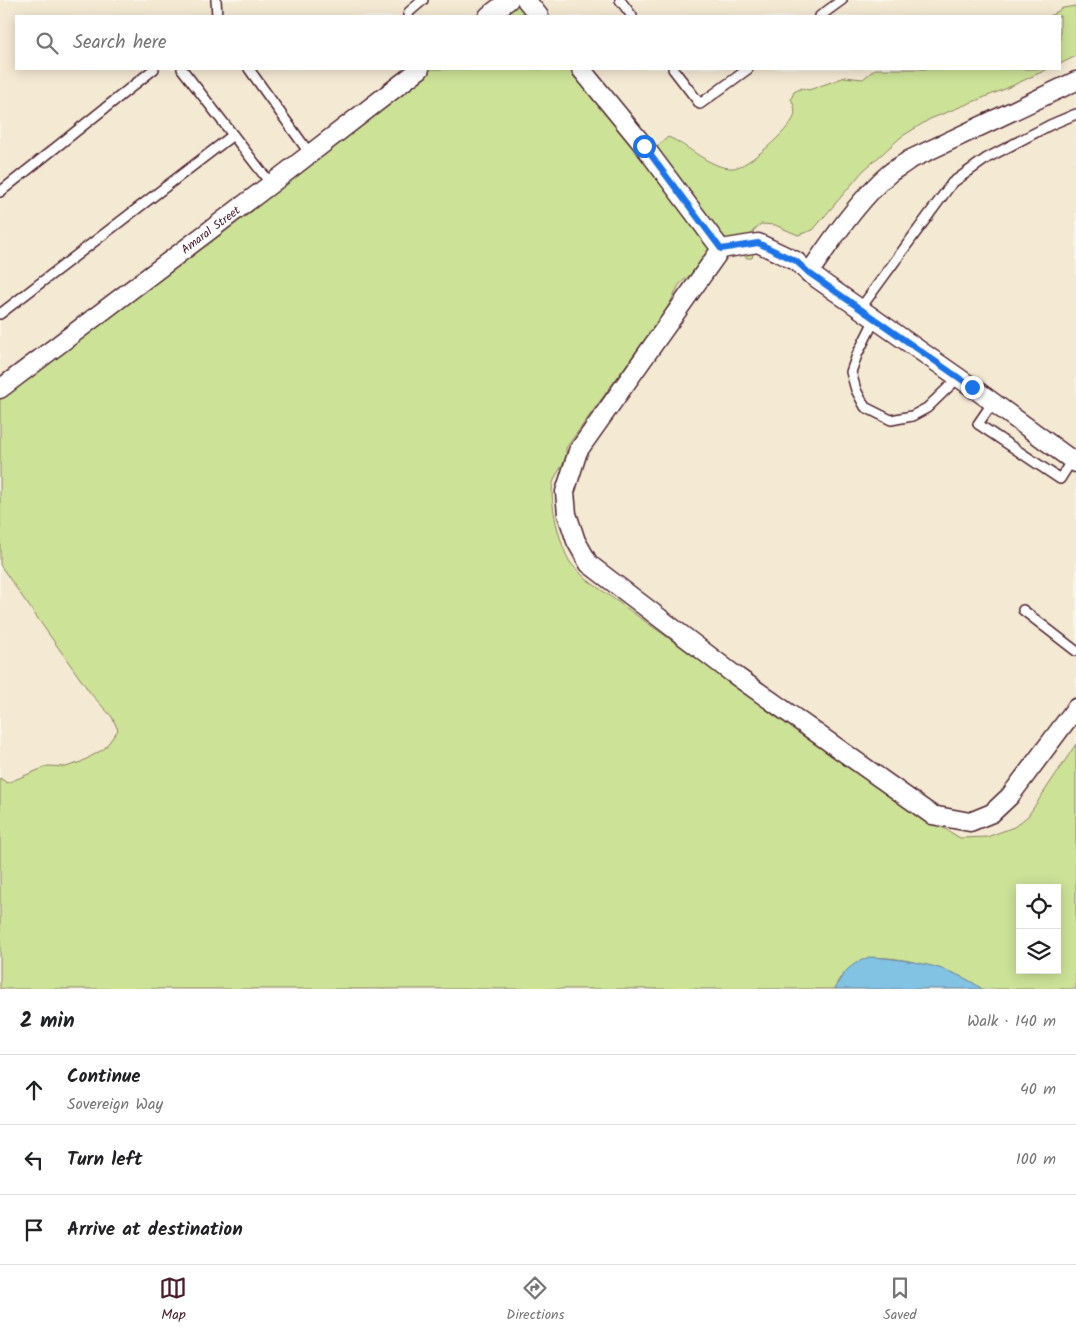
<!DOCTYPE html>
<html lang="en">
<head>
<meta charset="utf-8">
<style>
  :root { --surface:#fff; --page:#f2f2f2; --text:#202124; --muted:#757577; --line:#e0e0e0; --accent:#4a1f2b }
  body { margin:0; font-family:Kalam,sans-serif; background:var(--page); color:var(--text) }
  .controls { position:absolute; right:15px; bottom:15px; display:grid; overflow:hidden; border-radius:0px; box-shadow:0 2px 12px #0003 }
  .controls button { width:45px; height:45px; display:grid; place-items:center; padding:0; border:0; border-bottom:1px solid var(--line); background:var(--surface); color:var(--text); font:25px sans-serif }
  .stop { position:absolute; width:15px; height:15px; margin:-11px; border:4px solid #1a73e8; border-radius:50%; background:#fff }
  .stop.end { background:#1a73e8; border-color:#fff; box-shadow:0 1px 5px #0008 }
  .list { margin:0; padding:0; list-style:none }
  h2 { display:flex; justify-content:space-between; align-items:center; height:65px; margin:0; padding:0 20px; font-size:21px }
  h2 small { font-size:16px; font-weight:400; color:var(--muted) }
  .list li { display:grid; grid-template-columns:32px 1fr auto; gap:15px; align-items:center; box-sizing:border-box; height:70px; padding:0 20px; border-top:1px solid var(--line) }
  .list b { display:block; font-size:19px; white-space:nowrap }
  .list p { margin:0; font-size:16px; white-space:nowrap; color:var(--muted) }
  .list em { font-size:16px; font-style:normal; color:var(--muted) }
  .icon { flex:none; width:28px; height:28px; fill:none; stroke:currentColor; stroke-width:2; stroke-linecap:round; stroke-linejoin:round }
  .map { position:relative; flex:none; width:1076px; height:989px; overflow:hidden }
  .search { position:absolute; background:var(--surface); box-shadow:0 2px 12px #0003; left:15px; right:15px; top:15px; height:55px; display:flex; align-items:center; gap:12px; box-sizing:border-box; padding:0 18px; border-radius:0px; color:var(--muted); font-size:19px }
  .sheet { height:275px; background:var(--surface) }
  nav { display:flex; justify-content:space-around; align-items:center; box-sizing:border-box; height:70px; border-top:1px solid var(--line); background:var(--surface); font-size:14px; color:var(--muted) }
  nav a { display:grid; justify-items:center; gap:2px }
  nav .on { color:var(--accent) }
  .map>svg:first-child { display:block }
  .built { fill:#f4e9d3 }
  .green { fill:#cce297; stroke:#8b8061; fill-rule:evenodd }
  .water { fill:#82c2e2; stroke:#6c8199 }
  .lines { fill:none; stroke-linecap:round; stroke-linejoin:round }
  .service-casing { stroke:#4a1f2b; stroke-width:12 }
  .minor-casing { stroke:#4a1f2b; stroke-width:21 }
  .service { stroke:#fff; stroke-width:9 }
  .minor { stroke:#fff; stroke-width:18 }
  .route { stroke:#1a73e8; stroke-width:6 }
  .labels { text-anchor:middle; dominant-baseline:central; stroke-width:4; stroke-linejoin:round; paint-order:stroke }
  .street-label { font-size:12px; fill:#4a1f2b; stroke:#fff }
</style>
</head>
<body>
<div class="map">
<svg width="1076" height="989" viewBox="0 0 1076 989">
  <rect width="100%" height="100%" fill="#faf5eb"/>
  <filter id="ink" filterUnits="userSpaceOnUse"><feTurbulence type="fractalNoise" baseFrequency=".02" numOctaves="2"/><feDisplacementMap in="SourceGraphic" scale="10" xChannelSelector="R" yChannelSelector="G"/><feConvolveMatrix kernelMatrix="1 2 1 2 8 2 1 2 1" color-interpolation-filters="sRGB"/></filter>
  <g filter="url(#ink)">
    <g class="built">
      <path d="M0 0H506L485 16H16V69H417L0 388Z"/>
      <path d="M528 0H1076V6L1050 16H541Z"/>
      <path d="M1076 56V744L1028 816 1014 827 987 837 960 838 881 790 586 579 570 562 558 533 553 496V483L567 457 566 448 667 309 679 285 692 273 702 270 724 246 753 249V231L761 224 775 225 798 235 813 230 863 171 901 137 930 119 1005 89 1039 72 1048 69H1060V64Z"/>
      <path d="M584 69H875L863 80 845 77 809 90 802 88 791 99 795 110 794 119 783 133 749 161 734 168 712 163 678 140 651 152Z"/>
      <path d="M0 565 91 694 112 717 118 730 104 749 81 762 66 767 48 766 7 783 0 778Z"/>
    </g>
    <g class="green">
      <path d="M506 0H528L541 16H485Z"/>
      <path d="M1076 6V56L1060 64V16H1050L1063 8Z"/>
      <path d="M417 69H584L651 152 668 137C689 145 710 169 733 168 747 168 789 130 794 117 796 110 794 105 791 99L794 92 802 88 809 90 845 77 863 79 875 69H1048L1005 89 930 119 901 137 863 171 813 230 798 235 775 225 761 224 753 231C756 240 755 249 752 258H747L739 252 724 247 702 270 692 273 679 285 667 309 566 448C568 464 557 469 553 483 549 501 560 546 570 562 574 568 581 573 586 579L881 790 960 838 987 837 1014 827 1028 816 1076 744V989H982C960 972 900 955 872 958 867 958 843 974 840 978 837 981 836 986 835 989H0V778L7 783 48 766 66 767 81 762 104 749 118 730 112 717 91 694 0 565V388ZM1020 888H1057V970H1020Z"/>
    </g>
    <path class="water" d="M869 957C907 959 952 966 982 989H835C843 971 851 964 869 957Z"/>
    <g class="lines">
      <defs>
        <g id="service">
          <path d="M216 0 217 16"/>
          <path d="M620 0 632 16"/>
          <path d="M408 16 409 12 423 0"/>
          <path d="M820 16 842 0"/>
          <path d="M182 69 271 184"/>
          <path d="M249 69 310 154"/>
          <path d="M673 69 700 104 748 69"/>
          <path d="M0 192 154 69"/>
          <path d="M860 309 952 183 987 158 1050 125 1076 114"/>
          <path d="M0 314 233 135"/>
          <path d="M875 319 857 355 851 372 856 390 865 407 891 420 912 416 927 408 958 378"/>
          <path d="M993 402 978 424 1060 479 1072 460"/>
          <path d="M1023 610 1076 651"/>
        </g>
        <g id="minor">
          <path d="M526 0 539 16"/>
          <path d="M488 16 509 0"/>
          <path d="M581 69 644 146 721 249"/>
          <path d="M721 249 578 451 565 492 567 514 576 541 589 564 732 673 932 815 970 822 992 813 1010 796 1076 708"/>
          <path d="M721 249 758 243 796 261 809 273 972 387 1076 463"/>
          <path d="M809 273C830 242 861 197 890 173 896 168 903 165 909 160L1076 81"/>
          <path id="s1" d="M0 389 271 184 420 69"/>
        </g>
      </defs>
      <use href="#service" class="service-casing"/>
      <use href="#minor" class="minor-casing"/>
      <use href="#service" class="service"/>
      <use href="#minor" class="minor"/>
    </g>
  </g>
  <g class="lines" filter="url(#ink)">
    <path class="route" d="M644 146 721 249 758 243 796 261 809 273 972 387"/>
  </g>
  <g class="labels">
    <g class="street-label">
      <text stroke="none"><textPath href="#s1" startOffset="264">Amaral Street</textPath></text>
    </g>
  </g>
</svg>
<div class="controls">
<button><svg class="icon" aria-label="locate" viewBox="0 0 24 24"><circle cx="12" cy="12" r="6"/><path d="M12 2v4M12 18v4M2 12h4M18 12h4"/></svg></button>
<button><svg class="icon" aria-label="layers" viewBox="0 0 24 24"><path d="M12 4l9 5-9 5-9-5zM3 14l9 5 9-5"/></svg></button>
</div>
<div class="stop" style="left:644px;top:146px"></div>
<div class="stop end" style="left:972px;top:387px"></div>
<div class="search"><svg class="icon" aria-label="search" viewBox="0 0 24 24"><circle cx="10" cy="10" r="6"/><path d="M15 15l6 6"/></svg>Search here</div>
</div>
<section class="sheet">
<h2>2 min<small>Walk · 140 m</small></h2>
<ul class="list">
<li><svg class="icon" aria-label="ahead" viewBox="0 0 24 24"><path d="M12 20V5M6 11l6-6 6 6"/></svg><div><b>Continue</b><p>Sovereign Way</p></div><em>40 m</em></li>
<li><svg class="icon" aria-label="left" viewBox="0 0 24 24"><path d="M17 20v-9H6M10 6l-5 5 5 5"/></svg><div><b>Turn left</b></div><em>100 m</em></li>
<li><svg class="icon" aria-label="arrive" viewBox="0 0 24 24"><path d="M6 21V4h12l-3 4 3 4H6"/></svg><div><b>Arrive at destination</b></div></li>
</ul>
</section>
<nav>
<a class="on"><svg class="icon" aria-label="map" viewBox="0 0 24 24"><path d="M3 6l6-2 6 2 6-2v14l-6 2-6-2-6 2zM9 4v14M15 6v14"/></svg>Map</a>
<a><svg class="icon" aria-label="directions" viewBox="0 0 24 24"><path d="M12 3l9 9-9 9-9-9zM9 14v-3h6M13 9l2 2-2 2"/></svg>Directions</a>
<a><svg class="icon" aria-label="saved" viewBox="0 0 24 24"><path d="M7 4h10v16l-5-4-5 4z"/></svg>Saved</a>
</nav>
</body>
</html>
